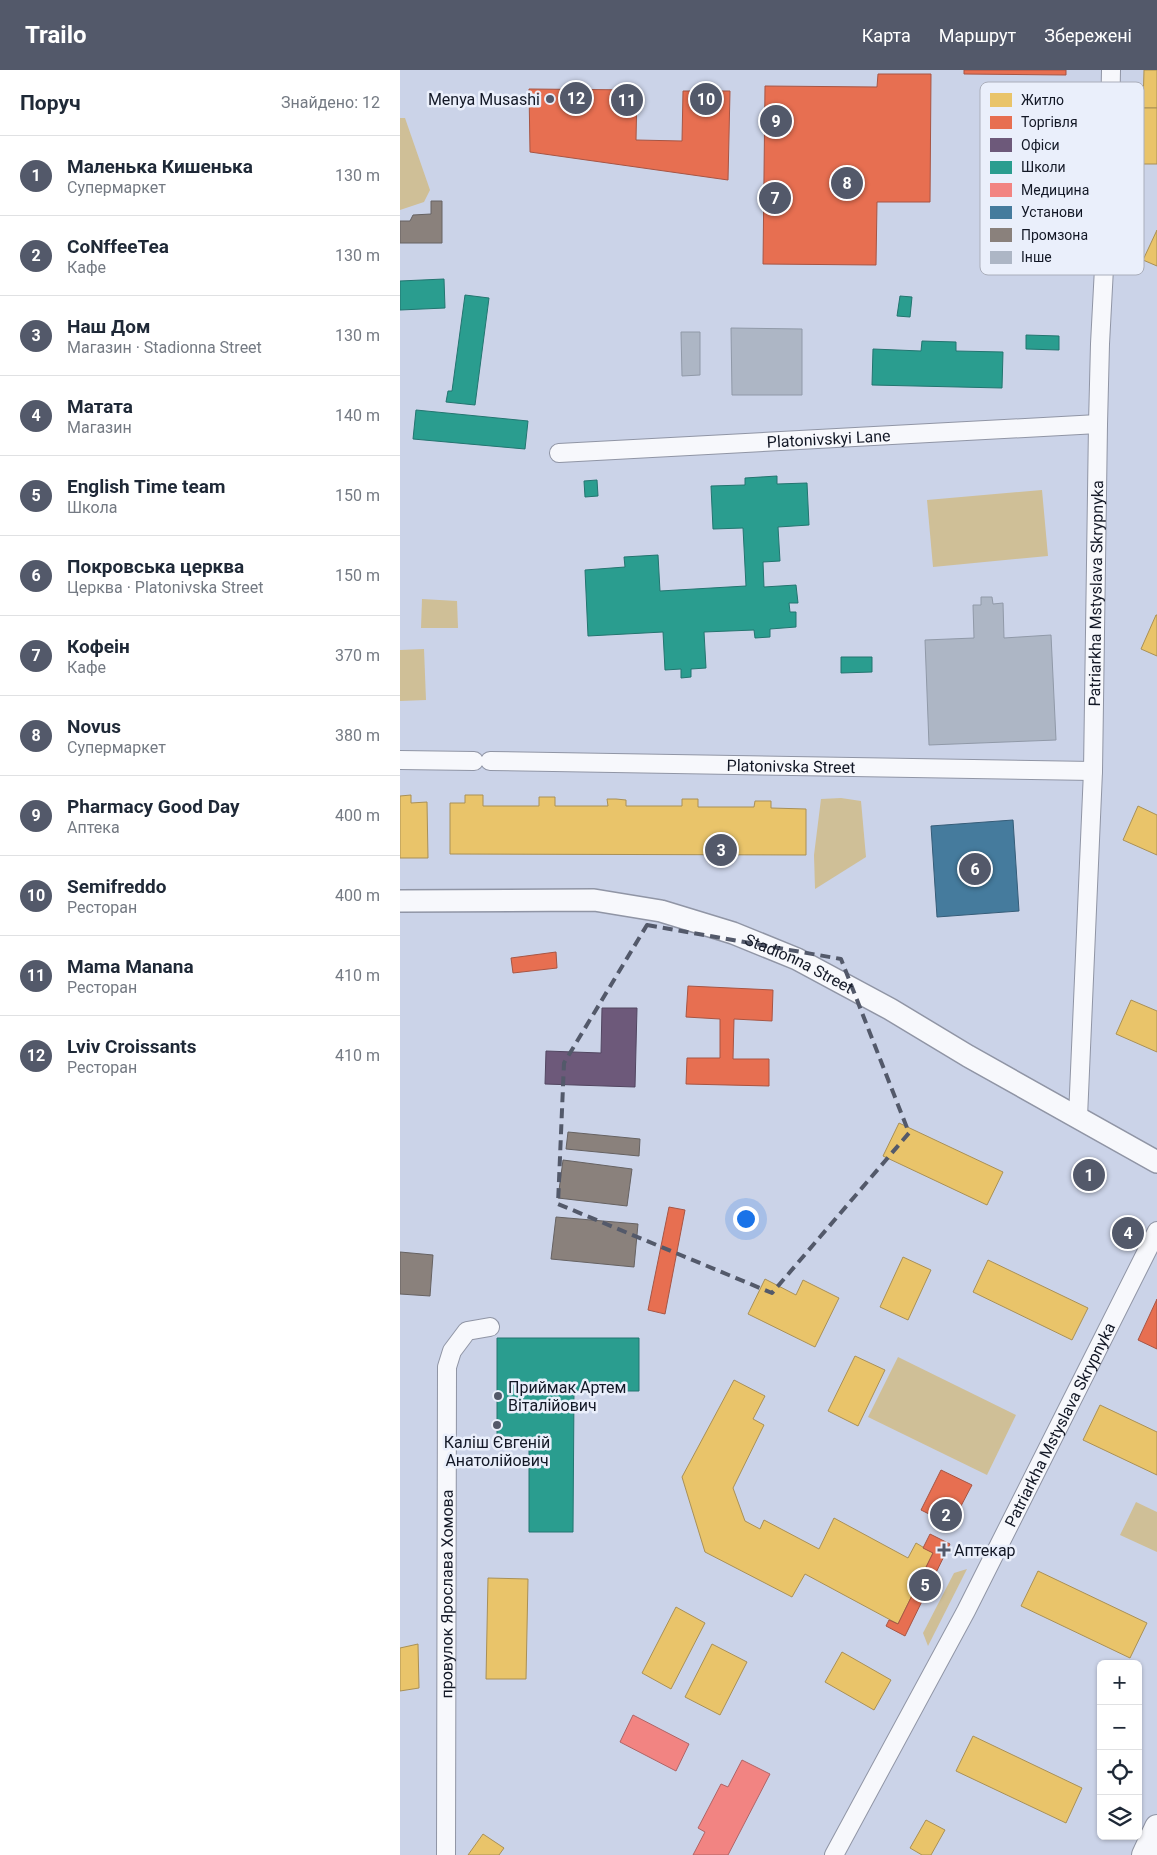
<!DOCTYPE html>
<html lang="uk">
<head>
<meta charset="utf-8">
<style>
  :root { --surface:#fff; --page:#f6f6f7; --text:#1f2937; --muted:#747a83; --line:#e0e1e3; --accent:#53596a }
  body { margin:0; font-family:Roboto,sans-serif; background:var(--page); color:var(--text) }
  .controls { position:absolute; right:15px; bottom:15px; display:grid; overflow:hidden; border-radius:8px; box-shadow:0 1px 4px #0004 }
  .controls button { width:45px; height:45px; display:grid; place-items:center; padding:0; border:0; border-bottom:1px solid var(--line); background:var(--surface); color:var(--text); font:25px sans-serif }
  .you { position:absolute; left:345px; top:1148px; width:18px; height:18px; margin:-12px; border:4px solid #fff; border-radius:50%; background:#1a73e8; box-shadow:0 0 0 8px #1a73e833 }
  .badge { display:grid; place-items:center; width:32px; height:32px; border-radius:50%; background:var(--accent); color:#fff; font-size:16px; font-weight:700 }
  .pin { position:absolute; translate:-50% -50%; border:2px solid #fff; box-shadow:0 1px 5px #0006 }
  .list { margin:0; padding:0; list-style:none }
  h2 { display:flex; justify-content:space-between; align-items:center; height:65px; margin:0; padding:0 20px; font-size:21px }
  h2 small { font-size:16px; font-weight:400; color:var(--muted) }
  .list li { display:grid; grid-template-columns:32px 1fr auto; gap:15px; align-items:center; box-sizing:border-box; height:80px; padding:0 20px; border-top:1px solid var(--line) }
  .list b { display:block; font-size:19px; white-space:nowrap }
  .list p { margin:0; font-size:16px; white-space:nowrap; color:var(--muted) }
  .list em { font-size:16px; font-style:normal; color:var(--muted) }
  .icon { flex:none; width:28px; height:28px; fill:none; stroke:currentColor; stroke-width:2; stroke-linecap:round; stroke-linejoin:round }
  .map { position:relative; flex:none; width:757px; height:1785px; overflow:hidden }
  header { display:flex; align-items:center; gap:30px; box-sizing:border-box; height:70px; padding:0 25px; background:var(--accent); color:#fff }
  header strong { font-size:24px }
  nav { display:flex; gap:28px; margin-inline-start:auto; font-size:18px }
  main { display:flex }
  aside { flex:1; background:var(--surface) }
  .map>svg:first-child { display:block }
  .green { fill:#cfbf97 }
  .homes { fill:#e9c46a; stroke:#a99056 }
  .shops { fill:#e76f51; stroke:#a75544 }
  .offices { fill:#6d597a; stroke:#524661 }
  .schools { fill:#2a9d8f; stroke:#237570 }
  .health { fill:#f28482; stroke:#af6466 }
  .public { fill:#457b9d; stroke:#365d79 }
  .industry { fill:#8a817c; stroke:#666262 }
  .building { fill:#adb6c5; stroke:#9099a8 }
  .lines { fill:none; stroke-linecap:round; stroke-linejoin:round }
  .minor-casing { stroke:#9095a5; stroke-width:20 }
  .tertiary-casing { stroke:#9095a5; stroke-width:24 }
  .secondary-casing { stroke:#9095a5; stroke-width:26 }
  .minor { stroke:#f7f8fc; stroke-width:18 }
  .tertiary { stroke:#f7f8fc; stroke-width:21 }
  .secondary { stroke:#f7f8fc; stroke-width:24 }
  .marked { fill:none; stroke:#53596a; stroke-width:4; stroke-dasharray:10 6; stroke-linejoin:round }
  .poi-dot { fill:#53596a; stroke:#eaeffb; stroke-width:2 }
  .labels { text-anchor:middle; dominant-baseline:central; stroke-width:5; stroke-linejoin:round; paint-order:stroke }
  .poi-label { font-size:16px; fill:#131826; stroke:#eaeffb; text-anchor:start }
  .street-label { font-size:16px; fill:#131826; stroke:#eaeffb }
  .key { fill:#eaeffb; stroke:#aaaebb; stroke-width:1 }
  .key-label { font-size:14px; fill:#131826 }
</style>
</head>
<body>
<header>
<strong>Trailo</strong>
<nav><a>Карта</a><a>Маршрут</a><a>Збережені</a></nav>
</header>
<main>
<aside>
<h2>Поруч<small>Знайдено: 12</small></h2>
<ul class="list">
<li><span class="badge">1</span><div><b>Маленька Кишенька</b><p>Супермаркет</p></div><em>130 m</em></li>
<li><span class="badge">2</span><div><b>CoNffeeTea</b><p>Кафе</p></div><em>130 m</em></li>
<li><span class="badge">3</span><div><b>Наш Дом</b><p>Магазин · Stadionna Street</p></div><em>130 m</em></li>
<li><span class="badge">4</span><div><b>Матата</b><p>Магазин</p></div><em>140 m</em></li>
<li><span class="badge">5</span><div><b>English Time team</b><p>Школа</p></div><em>150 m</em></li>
<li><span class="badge">6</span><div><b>Покровська церква</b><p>Церква · Platonivska Street</p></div><em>150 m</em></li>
<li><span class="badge">7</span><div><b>Кофеiн</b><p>Кафе</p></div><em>370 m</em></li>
<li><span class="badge">8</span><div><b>Novus</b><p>Супермаркет</p></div><em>380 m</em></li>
<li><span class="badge">9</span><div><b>Pharmacy Good Day</b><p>Аптека</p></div><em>400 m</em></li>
<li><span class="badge">10</span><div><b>Semifreddo</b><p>Ресторан</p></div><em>400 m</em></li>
<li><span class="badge">11</span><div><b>Mama Manana</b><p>Ресторан</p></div><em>410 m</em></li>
<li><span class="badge">12</span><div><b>Lviv Croissants</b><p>Ресторан</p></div><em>410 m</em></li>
</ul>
</aside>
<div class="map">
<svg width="757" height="1785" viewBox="0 0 757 1785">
  <rect width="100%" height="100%" fill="#cbd3e8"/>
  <g class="green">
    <path d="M0 48H5L30 120 24 132 0 140Z"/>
    <path d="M642 420 648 486 533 497 527 430Z"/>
    <path d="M22 529 57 531 58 558H21Z"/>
    <path d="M24 579 26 630 0 631V580Z"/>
    <path d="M441 728 461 731 466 787 415 819 414 785 421 729Z"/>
    <path d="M498 1287 616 1345 587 1405 468 1347Z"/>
    <path d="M736 1432 757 1442V1482L720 1465Z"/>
    <path d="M567 1499 528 1576 523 1563 554 1503Z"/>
  </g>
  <g class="homes">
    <path d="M744 0H757V38H743Z"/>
    <path d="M743 38H757V94H742Z"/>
    <path d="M757 160V196L743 190Z"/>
    <path d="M756 545H757V586L741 579Z"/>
    <path d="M11 725V733L27 732 28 788H0V726Z"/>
    <path d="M65 725H83V736H139V727H155V736H208L207 729H216L226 730V736H282V729H298V737H354L355 731H371V738L406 739V785L50 784V733H65Z"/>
    <path d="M738 736 757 745V785L723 770Z"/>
    <path d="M731 930 757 941V982L716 964Z"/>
    <path d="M499 1053 603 1102 587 1135 483 1086Z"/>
    <path d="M503 1187 531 1200 508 1250 480 1237Z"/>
    <path d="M588 1190 688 1238 672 1270 573 1222Z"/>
    <path d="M365 1209 396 1225 403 1210 439 1228 415 1277 348 1244Z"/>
    <path d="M455 1286 485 1300 458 1356 428 1341Z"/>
    <path d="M334 1310 365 1326 353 1349 364 1355 333 1418 345 1451 360 1459 364 1450 419 1479 434 1448 508 1488 516 1473 533 1483 498 1554 405 1504 392 1527 305 1482 282 1407Z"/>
    <path d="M700 1335 757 1362V1405L683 1370Z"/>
    <path d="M638 1501 747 1553 730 1588 621 1536Z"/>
    <path d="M88 1508 128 1509 126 1609H86Z"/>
    <path d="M276 1537 305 1553 271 1619 242 1603Z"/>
    <path d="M18 1574 19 1618 0 1621V1578Z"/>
    <path d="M312 1574 347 1592 320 1645 285 1627Z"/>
    <path d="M442 1582 491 1610 474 1640 425 1612Z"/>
    <path d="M573 1666 682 1718 666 1753 556 1701Z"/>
    <path d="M526 1750 545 1760 531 1785H522L510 1778Z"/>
    <path d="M83 1764 104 1778 99 1785H68Z"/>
  </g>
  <g class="shops">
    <path d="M564 0H666V5L564 4Z"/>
    <path d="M478 4H531L530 132H477L476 195 363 194 365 16 477 17Z"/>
    <path d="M129 19 237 20 236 70 282 71 283 21H330L328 110 130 82Z"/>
    <path d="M156 882 157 898 113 903 111 888Z"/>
    <path d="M288 916 373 920 372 951 334 949 333 989H369V1016L286 1014 287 988H320V949L286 947Z"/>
    <path d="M269 1137 285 1140 265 1244 248 1240Z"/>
    <path d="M757 1229V1279L738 1270Z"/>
    <path d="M541 1400 572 1415 551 1455 521 1440Z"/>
    <path d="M530 1464 550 1474 505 1566 486 1556 489 1550 498 1554 533 1483 523 1478Z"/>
  </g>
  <path class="offices" d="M202 938H237L235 1017 145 1014 146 981 201 983Z"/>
  <g class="schools">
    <path d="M44 209 45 238 0 240V211Z"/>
    <path d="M65 225 89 228 75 335 46 332 48 321H52Z"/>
    <path d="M500 226 512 227 510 247 497 246Z"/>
    <path d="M626 265 659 266V280L626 279Z"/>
    <path d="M522 271 556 272V281L603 282 602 318 472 315 473 279 521 281Z"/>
    <path d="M16 340 128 351 125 379 13 369Z"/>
    <path d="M377 406V414L407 413 409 455 378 457 380 491 363 492 364 517 396 515 398 533H389L390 542H396V557L370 559V567L355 568 354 560 304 562 306 598 291 599V607L281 608V599L265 600 263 562 188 566 185 500 225 497 224 487 258 485 260 521 346 516 343 458 313 459 311 416 345 415V408Z"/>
    <path d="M197 410 198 426 185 427 184 411Z"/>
    <path d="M441 587H472V602L441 603Z"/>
    <path d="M97 1268H239V1321H174L173 1462H129V1375H97Z"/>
  </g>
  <g class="health">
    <path d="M233 1645 289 1674 276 1701 220 1672Z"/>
    <path d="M342 1690 370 1704 328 1785H293L305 1762 298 1758 321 1714 328 1717Z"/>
  </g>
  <path class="public" d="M613 750 619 841 537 847 531 756Z"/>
  <g class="industry">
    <path d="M31 131H42V173H0V151H10L13 145 31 144Z"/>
    <path d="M168 1062 240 1069 239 1086 166 1079Z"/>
    <path d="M163 1090 232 1099 227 1136 158 1128Z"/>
    <path d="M156 1147 238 1154 234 1197 151 1189Z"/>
    <path d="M0 1182 33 1185 30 1226 0 1224Z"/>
  </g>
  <g class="building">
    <path d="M331 258 402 259V325H332Z"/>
    <path d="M281 262H300V305L282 306Z"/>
    <path d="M581 527H592L593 534 603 533 604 568 651 565 656 670 529 675 525 570 574 568 573 535H581Z"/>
  </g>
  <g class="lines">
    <defs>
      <g id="minor">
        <path id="s1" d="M159 383 698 354"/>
        <path d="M0 690 74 691"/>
        <path id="s2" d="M90 691 693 701"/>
        <path id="s3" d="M678 1047 693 701 698 354 700 274 709 103 711 0"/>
        <path id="s4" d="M46 1785 47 1297 52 1281 67 1261 90 1257"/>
        <path id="s5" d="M434 1785 566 1541 757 1161"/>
      </g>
      <g id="tertiary">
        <path id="s6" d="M0 831 194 830 261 841 333 863 397 889 490 939 568 986 757 1092"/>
      </g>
      <path id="secondary" d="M744 1785 757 1757"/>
    </defs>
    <use href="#minor" class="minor-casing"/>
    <use href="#tertiary" class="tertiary-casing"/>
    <use href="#secondary" class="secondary-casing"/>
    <use href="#minor" class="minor"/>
    <use href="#tertiary" class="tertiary"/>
    <use href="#secondary" class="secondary"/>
  </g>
  <path class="marked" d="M247 855 441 889 509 1063 372 1223 158 1134 164 993Z"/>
  <g class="poi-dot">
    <circle cx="150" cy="29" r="5"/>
    <circle cx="98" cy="1326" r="5"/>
    <circle cx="97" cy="1355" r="5"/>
    <path d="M541.5 1472.5h5v5h5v5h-5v5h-5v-5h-5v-5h5z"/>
  </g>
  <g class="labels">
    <g class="poi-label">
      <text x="140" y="29" text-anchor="end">Menya Musashi</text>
      <text x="108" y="1317">Приймак Артем<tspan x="108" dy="18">Віталійович</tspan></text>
      <text x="97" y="1372" text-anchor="middle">Каліш Євгеній<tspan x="97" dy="18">Анатолійович</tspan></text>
      <text x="554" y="1480">Аптекар</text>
    </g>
    <g class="street-label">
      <text stroke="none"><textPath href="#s1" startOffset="270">Platonivskyi Lane</textPath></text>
      <text stroke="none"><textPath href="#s3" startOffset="524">Patriarkha Mstyslava Skrypnyka</textPath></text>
      <text stroke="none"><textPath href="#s2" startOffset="301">Platonivska Street</textPath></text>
      <text stroke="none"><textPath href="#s6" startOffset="410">Stadionna Street</textPath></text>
      <text stroke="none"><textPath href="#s5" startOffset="486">Patriarkha Mstyslava Skrypnyka</textPath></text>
      <text stroke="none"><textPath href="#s4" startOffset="261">провулок Ярослава Хомова</textPath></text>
    </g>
  </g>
  <rect x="580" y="12" width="164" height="193" rx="8" class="key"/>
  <rect x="590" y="23" width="22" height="14" fill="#e9c46a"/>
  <rect x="590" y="46" width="22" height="13" fill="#e76f51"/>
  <rect x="590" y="68" width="22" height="14" fill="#6d597a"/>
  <rect x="590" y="91" width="22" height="13" fill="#2a9d8f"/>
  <rect x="590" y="113" width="22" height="14" fill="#f28482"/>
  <rect x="590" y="136" width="22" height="13" fill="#457b9d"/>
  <rect x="590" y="158" width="22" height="14" fill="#8a817c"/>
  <rect x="590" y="181" width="22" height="13" fill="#adb6c5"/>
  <g class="key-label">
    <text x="621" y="35">Житло</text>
    <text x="621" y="57">Торгівля</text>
    <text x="621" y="80">Офіси</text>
    <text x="621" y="102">Школи</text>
    <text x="621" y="125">Медицина</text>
    <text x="621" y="147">Установи</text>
    <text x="621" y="170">Промзона</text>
    <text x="621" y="192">Інше</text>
  </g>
</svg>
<div class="controls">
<button>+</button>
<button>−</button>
<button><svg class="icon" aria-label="locate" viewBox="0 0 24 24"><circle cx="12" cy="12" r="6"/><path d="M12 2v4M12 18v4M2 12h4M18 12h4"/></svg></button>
<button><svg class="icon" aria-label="layers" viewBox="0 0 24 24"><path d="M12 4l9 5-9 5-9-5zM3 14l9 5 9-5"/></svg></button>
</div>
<div class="you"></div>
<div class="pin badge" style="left:689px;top:1105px">1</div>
<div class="pin badge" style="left:546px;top:1445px">2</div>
<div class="pin badge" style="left:321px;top:780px">3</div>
<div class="pin badge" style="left:728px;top:1163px">4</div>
<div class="pin badge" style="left:525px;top:1515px">5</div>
<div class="pin badge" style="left:575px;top:799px">6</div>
<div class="pin badge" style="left:375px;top:128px">7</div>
<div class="pin badge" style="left:447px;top:113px">8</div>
<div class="pin badge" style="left:376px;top:51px">9</div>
<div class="pin badge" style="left:306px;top:29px">10</div>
<div class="pin badge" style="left:227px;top:30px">11</div>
<div class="pin badge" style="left:176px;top:28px">12</div>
</div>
</main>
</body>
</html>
